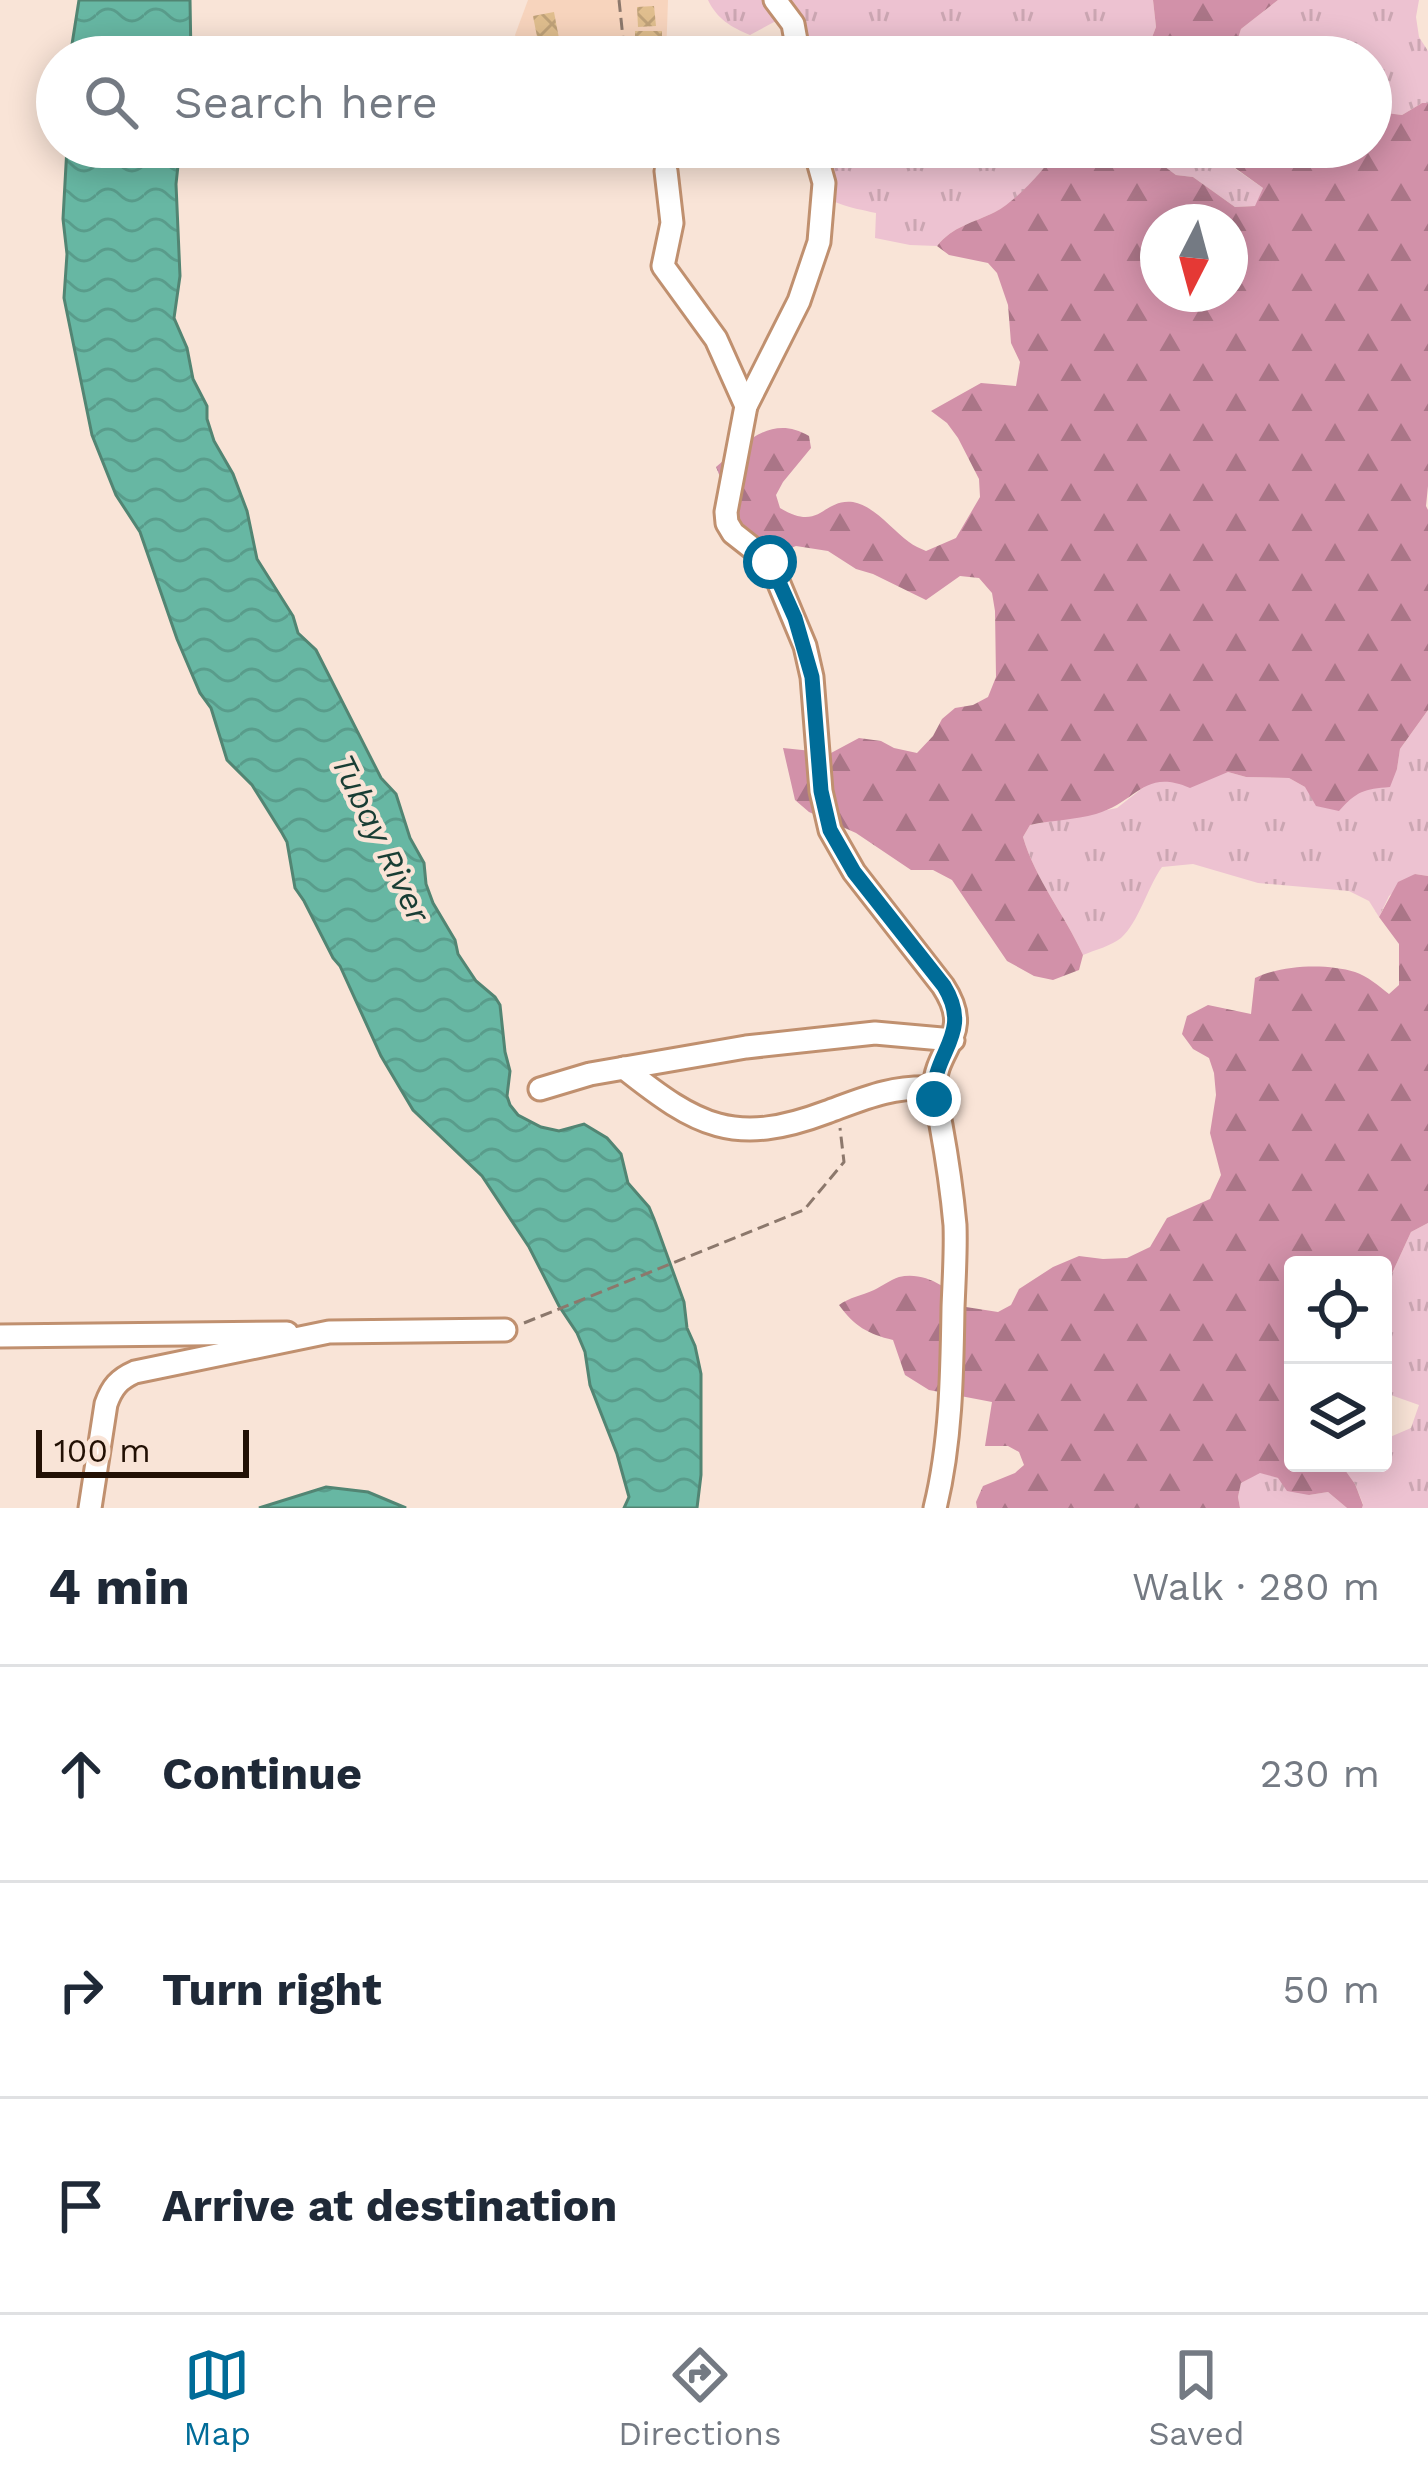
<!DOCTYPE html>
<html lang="en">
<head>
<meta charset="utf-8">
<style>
  :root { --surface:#fff; --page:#f2f2f3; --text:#1f2937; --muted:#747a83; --line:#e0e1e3; --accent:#006c98 }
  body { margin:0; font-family:"Work Sans",sans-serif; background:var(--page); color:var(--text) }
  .controls { position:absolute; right:36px; bottom:36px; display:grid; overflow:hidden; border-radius:12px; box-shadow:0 6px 30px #0003 }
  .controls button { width:108px; height:108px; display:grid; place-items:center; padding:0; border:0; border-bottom:3px solid var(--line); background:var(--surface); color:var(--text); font:60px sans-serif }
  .compass { position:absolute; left:1140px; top:204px; width:108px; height:108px; border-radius:50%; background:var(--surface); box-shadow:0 6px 30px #0003; rotate:186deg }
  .scale { position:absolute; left:36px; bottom:30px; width:213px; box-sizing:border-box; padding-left:12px; border:6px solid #221004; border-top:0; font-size:33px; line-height:42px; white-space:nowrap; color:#221004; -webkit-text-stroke:9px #f9e4d7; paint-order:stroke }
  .stop { position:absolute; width:36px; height:36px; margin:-27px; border:9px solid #006c98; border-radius:50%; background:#fff }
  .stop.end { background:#006c98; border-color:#fff; box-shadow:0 3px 12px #0008 }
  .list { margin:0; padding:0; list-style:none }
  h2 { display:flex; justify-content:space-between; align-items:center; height:156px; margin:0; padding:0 48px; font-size:51px }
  h2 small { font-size:39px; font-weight:400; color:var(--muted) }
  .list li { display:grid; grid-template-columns:78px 1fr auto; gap:36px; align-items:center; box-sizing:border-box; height:216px; padding:0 48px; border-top:3px solid var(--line) }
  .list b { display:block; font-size:45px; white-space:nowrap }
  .list em { font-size:39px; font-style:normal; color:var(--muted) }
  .icon { flex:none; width:66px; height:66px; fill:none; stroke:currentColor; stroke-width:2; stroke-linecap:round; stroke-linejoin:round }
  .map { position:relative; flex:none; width:1428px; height:1508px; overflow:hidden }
  .search { position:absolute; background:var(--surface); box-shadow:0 6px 30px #0003; left:36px; right:36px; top:36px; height:132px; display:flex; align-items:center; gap:30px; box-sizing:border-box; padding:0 42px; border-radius:66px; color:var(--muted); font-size:45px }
  .sheet { height:804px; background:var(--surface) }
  nav { display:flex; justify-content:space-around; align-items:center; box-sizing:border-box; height:168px; border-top:3px solid var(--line); background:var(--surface); font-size:33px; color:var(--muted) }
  nav a { display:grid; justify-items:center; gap:6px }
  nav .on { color:var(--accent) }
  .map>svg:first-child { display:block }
  .built { fill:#f7d4bd }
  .grass { fill:url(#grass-tufts) }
  .forest { fill:url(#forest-firs); fill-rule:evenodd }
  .water { fill:url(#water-waves); stroke:#528573; stroke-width:3 }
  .building { fill:url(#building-cross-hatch) }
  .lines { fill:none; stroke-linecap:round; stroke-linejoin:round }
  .minor-casing { stroke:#c0906f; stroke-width:27 }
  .path { stroke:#8c786c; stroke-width:3; stroke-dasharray:12 6; stroke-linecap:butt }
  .minor { stroke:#fff; stroke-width:21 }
  .route { stroke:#006c98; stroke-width:15 }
  .labels { text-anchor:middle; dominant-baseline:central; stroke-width:9; stroke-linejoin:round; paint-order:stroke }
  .water-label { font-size:33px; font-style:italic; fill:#183d34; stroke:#f9e4d7 }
</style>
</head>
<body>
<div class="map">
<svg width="1428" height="1508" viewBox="0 0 1428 1508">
  <defs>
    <pattern id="grass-tufts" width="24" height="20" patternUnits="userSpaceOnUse" patternTransform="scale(3)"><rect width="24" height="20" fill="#edc2d1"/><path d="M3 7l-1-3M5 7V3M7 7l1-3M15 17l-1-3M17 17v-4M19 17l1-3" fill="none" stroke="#cba6b2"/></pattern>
    <pattern id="forest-firs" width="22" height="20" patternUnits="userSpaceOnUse" patternTransform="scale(3)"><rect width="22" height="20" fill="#d291a9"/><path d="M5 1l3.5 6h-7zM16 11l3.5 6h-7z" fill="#aa7587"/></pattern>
    <pattern id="water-waves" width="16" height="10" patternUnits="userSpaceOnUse" patternTransform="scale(3)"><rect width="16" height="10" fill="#67b7a3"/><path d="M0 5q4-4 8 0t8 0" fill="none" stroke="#599c8b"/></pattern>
    <pattern id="building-cross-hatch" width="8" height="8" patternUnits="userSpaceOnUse" patternTransform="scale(3)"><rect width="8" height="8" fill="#e0be8e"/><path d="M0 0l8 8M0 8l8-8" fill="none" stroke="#c0a279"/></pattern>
  </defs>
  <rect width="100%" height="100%" fill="#f9e4d7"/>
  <path class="built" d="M528 0H668L666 57H524L515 35Z"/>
  <g class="grass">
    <path d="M708 0H1153L1156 27 1148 48 1156 57H790L787 25 774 22 750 35C731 27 717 19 708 0Z"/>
    <path d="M1278 0H1419L1416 17 1419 37 1428 51V103H1422L1402 115 1371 111V57H1232L1241 29Z"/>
    <path d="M802 147H1067L1057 149C1046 169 1016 202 995 212 973 223 953 226 937 246L910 245 875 238 876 213C819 201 823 200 802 147Z"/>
    <path d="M1090 147H1225L1224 161 1263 188 1256 206 1235 207 1193 177 1176 175 1153 158Z"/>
    <path d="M1428 710V876L1415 874 1389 896 1379 917 1369 901 1349 891 1258 883 1193 864 1162 867C1147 888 1139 922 1121 938 1111 946 1095 950 1083 955 1065 915 1035 879 1023 837L1030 825 1117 808 1149 783 1170 779 1228 772 1246 777 1289 778 1305 787 1354 794 1369 788 1397 769 1400 749Z"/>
    <path d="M1428 1223V1508H1362L1363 1504 1355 1484 1345 1470 1350 1463H1383V1440L1411 1428 1419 1405 1388 1394 1383 1389V1293L1411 1232Z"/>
    <path d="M1260 1472 1278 1478 1309 1495 1328 1492 1347 1508H1240L1238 1497 1241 1483Z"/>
  </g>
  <g class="forest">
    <path d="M1153 0H1278L1241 29 1232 57H1156L1148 48 1156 27Z"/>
    <path d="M1422 103H1428V486L1426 506 1428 510V710L1400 749 1397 769 1390 787C1364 789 1357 791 1339 811L1316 806 1305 787 1289 778 1246 777 1228 772 1190 788C1143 768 1138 802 1096 814 1075 820 1052 820 1030 825L1023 837C1035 879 1065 915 1083 955L1079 970 1053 980 1034 976 1007 961 952 880 933 870H911L856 833 809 812 795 800 783 748 831 753 859 738 881 741 894 748 917 753 933 736 942 719 955 708 973 705 988 697 996 677 995 611 992 593 979 578 960 576 926 600 873 574 856 569 828 551 796 546 750 564 740 526 716 467C744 444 771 413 809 436L811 448 783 482 776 495 780 508C821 533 822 498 853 502 875 506 892 530 909 542 914 546 920 548 926 551L956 538 980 497 979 479 958 438 947 423 931 411 981 383 1016 386 1020 362 1011 343 1008 305 997 273 988 263 949 255 937 246C953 226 973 223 995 212 1016 201 1046 169 1057 149L1067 147 1123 151 1153 158 1176 175 1193 177 1235 207 1255 206 1263 188 1224 160 1225 147H1265L1274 151 1298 147H1371V111L1402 115ZM1158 222H1230V294H1158Z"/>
    <path d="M1415 874 1428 876V1223L1411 1232 1383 1293V1265H1293V1463H1350L1345 1470 1355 1484 1363 1505 1362 1508H1347L1328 1492 1309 1495 1287 1491 1278 1478 1260 1473 1241 1483 1238 1497 1240 1508H977L976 1502 983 1486 1015 1473 1024 1465 1019 1452 1008 1446H985L992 1402 929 1390 905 1375 893 1340C868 1334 854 1326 839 1305 850 1297 861 1296 874 1290 882 1286 890 1280 899 1277 925 1271 950 1288 966 1307L998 1312 1011 1305 1019 1289 1053 1267 1079 1256 1103 1259 1127 1258 1150 1247 1167 1218 1210 1199 1221 1175 1210 1133 1216 1095 1214 1073 1209 1058 1193 1049 1182 1034 1187 1016 1208 1005 1251 1014 1255 978C1282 965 1326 963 1355 972 1367 976 1379 986 1389 994L1399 985V944L1379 917 1398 882Z"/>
  </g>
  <g class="water">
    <path d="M79 0H190L191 57H70Z"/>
    <path d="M67 147H180L176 184 180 276 174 318 187 348 193 379 207 406V419L214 441 233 474 247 511 257 559 293 616 298 633 316 650 381 778 396 794 410 838 424 863 426 884 433 903 455 940 458 954 476 981 495 997 500 1005 505 1052 510 1071 507 1096 510 1105 518 1115 541 1127 559 1131 584 1124 607 1138 621 1154 628 1183 649 1207 654 1219 684 1302 687 1328 695 1346 701 1374V1475L697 1508H624L629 1497 617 1454 590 1385 585 1352 577 1333 559 1306 529 1247 482 1176 413 1110 381 1056 340 966 333 958 304 901 295 888 287 842 282 833 252 785 227 760 211 708 200 693 177 639 140 532 116 495 92 435 64 298 67 254 63 219Z"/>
    <path d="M326 1487 368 1492 406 1508H259Z"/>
  </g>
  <g class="building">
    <path d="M654 6 656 26 638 27 637 7Z"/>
    <path d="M554 12 561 49 540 52 533 16Z"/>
    <rect x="635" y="31" width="27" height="18"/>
  </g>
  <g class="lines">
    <defs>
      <g id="minor">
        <path d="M775 0 793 24 799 57"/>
        <path d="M814 147 824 183 819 242 799 301 746 406 726 512 727 523 733 533 770 562 805 646 812 677 821 791 830 830 854 872 943 986C975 1035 936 1045 934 1089 933 1101 939 1113 941 1125 947 1158 952 1192 955 1225 956 1252 954 1280 953 1308 952 1374 951 1443 935 1508"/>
        <path d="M666 171 672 223 663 266 716 339 746 406"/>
        <path d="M624 1068C697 1126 734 1147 827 1112 865 1098 891 1086 934 1088"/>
        <path d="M540 1089 590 1074 746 1047 875 1033 953 1040"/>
        <path d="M0 1336 287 1333"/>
        <path d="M90 1508 106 1404C112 1387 119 1379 135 1372L329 1332 505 1330"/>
      </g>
    </defs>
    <use href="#minor" class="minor-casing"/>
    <g class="path">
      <path d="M619 0 625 57"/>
      <path d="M524 1323 804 1210 844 1162 840 1128"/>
    </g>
    <use href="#minor" class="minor"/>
  </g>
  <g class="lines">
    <path class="route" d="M770 562 795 618 812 677 821 791 830 830 854 872 944 986C974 1035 931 1052 934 1099"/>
  </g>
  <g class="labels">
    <g class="water-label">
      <text transform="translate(381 838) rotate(64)">Tubay River</text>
    </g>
  </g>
</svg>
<div class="controls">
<button><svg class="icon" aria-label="locate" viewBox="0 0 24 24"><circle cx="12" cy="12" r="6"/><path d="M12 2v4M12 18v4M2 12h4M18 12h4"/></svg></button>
<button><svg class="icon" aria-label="layers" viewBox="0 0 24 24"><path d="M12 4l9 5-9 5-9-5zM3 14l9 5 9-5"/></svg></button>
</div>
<svg class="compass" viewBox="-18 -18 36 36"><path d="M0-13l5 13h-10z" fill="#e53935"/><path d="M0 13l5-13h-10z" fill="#747a83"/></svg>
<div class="scale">100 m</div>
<div class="stop" style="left:770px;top:562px"></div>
<div class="stop end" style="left:934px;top:1099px"></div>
<div class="search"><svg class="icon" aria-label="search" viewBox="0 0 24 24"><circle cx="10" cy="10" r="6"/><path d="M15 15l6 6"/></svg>Search here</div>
</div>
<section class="sheet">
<h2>4 min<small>Walk · 280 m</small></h2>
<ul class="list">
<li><svg class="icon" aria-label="ahead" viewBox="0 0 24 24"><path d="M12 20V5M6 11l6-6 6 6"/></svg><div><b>Continue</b></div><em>230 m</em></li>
<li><svg class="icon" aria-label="right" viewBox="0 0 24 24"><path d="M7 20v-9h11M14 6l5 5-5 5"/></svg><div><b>Turn right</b></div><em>50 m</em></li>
<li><svg class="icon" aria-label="arrive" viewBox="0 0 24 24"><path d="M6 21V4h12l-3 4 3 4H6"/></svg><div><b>Arrive at destination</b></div></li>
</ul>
</section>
<nav>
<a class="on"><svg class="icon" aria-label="map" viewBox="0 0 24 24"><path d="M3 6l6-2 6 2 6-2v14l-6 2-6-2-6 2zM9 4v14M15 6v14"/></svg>Map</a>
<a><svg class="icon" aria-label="directions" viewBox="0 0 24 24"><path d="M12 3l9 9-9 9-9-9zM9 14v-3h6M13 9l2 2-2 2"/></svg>Directions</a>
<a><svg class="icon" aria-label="saved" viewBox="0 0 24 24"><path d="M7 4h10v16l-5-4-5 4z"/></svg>Saved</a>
</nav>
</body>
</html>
